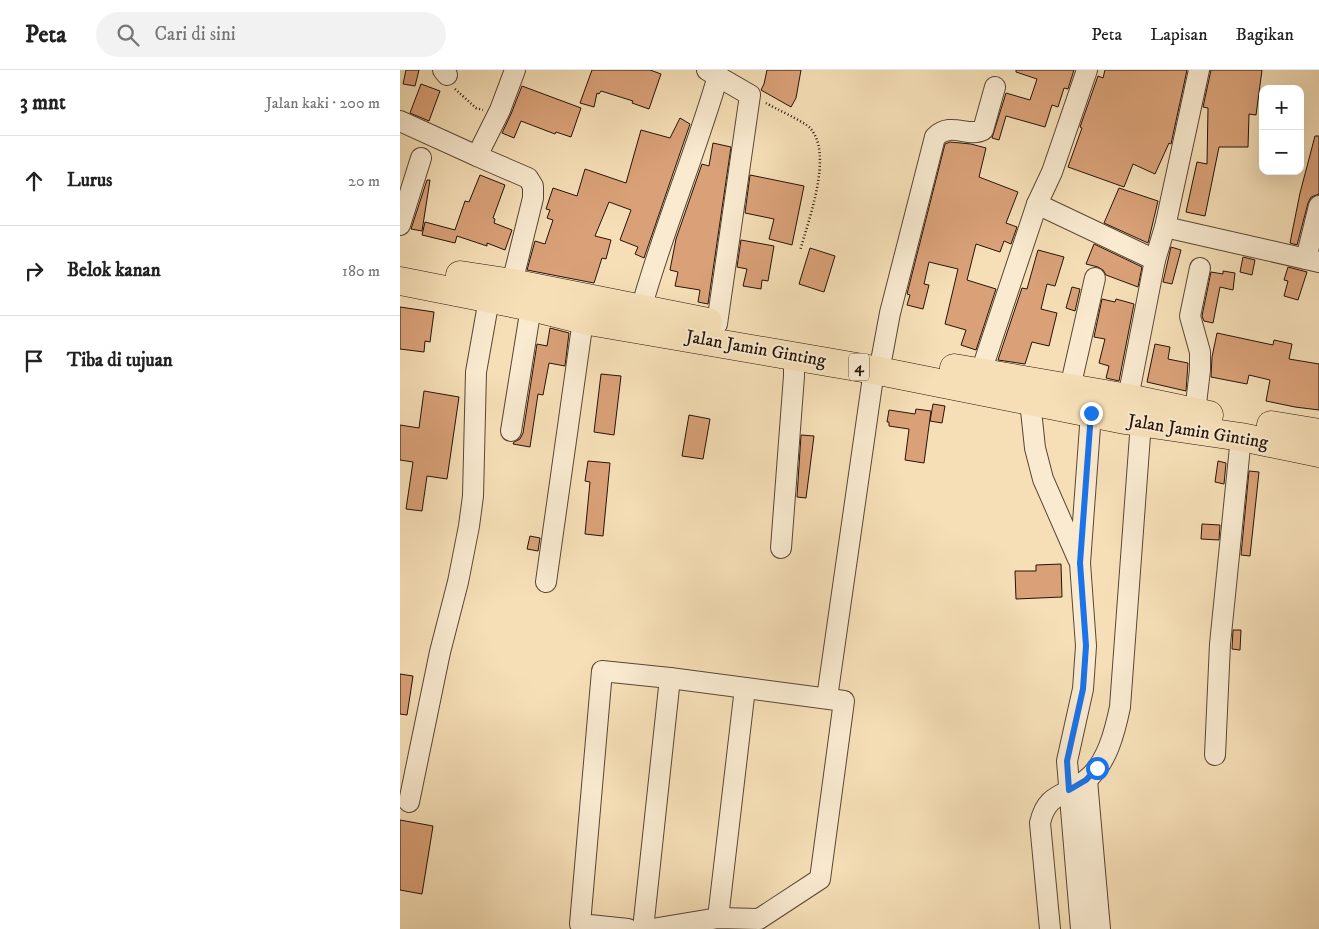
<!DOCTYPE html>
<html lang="id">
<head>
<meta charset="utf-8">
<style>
  :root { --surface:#fff; --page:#f2f2f2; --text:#222; --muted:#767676; --line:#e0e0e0 }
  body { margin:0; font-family:"IM FELL DW Pica",serif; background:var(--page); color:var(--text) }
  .controls { position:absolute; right:15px; top:15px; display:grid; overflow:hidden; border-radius:10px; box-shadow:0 5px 20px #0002 }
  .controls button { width:45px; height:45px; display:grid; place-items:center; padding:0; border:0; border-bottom:1px solid var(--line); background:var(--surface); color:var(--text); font:25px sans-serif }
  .stop { position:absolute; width:15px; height:15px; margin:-11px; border:4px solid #1a73e8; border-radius:50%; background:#fff }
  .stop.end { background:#1a73e8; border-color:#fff; box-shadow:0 1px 5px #0008 }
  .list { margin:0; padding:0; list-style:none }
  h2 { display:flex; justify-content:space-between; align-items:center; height:65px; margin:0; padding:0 20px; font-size:21px }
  h2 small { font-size:16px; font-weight:400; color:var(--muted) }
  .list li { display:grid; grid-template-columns:32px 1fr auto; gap:15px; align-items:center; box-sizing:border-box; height:90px; padding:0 20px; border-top:1px solid var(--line) }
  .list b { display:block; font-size:19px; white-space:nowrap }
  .list em { font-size:16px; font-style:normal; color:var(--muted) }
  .icon { flex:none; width:28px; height:28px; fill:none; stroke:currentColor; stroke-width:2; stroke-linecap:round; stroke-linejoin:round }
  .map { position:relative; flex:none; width:919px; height:859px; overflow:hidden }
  header { display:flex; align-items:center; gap:30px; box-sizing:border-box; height:70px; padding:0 25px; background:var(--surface); border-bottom:1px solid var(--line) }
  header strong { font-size:24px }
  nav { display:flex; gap:28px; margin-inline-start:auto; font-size:18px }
  .search { width:350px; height:45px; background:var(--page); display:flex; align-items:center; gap:12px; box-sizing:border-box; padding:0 18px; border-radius:28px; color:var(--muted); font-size:19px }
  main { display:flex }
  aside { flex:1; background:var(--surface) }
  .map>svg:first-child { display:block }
  .building { fill:#daa178; stroke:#241309 }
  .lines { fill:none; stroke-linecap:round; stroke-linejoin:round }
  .minor-casing { stroke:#584634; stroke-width:22 }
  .highway-casing { stroke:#241309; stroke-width:29 }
  .path { stroke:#241309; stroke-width:2.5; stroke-dasharray:1 2.5; stroke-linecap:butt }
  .minor { stroke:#f9ead0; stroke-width:20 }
  .highway { stroke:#f6dfb7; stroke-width:28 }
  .route { stroke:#1a73e8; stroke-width:6 }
  .labels { text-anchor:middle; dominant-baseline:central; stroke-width:4; stroke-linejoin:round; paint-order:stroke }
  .shield { fill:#f9ead0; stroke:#645445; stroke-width:1 }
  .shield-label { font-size:16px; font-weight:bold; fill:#241309 }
  .street-label { font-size:18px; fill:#241309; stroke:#f9ead0 }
</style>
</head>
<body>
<header>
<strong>Peta</strong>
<div class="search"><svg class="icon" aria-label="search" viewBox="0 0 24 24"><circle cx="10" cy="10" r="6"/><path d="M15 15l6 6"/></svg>Cari di sini</div>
<nav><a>Peta</a><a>Lapisan</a><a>Bagikan</a></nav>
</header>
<main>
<aside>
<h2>3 mnt<small>Jalan kaki · 200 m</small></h2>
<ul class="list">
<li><svg class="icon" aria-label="ahead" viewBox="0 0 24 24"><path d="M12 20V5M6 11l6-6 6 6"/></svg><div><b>Lurus</b></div><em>20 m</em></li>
<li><svg class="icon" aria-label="right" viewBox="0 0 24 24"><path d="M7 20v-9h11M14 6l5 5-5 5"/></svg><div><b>Belok kanan</b></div><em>180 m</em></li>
<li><svg class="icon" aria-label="arrive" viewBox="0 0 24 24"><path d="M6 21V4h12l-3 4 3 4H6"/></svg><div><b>Tiba di tujuan</b></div></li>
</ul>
</aside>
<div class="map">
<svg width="919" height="859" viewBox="0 0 919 859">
  <rect width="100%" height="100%" fill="#f6dfb7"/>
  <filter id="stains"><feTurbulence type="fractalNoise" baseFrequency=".004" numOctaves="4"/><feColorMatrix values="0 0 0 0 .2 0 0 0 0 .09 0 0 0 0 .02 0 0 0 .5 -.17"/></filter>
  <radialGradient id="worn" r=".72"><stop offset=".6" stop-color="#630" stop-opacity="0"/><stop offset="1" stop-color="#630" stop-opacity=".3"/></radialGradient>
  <g class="building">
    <path d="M6 0H19L15 16 3 14Z"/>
    <path d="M192 0H250L261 4 249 39 232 33 233 31 201 21 199 24 197 23 194 37 180 33Z"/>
    <path d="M367 0H401L396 28 391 37 361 20 364 14Z"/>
    <path d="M616 0H674L668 19 664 18 658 37 652 35 645 57 606 46 599 70 592 68 606 23 630 30 637 9 616 2Z"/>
    <path d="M705 0H787L771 74 769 73 755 104 733 94 724 117 668 97 682 58 680 57 698 6 703 8Z"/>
    <path d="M811 0H862L856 45 849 44 848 77H819L805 146 786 142 797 92 807 94 808 38 803 37Z"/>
    <path d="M21 14 40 21 29 51 10 43Z"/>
    <path d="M122 16 181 38 171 67 156 62 155 64 121 51 114 68 102 63 111 44Z"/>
    <path d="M280 48 290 54 244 188 235 184 238 177 220 170 231 140 209 132 195 166 211 170 206 189 202 188 194 213 127 200 135 171 145 174 153 150 147 148 150 140 146 139 153 118 177 126 185 99 226 113 241 60 270 68Z"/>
    <path d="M915 66H919V124L911 127 908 133 897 175 890 173 900 123Z"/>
    <path d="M550 72 571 74 586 78 579 107 618 122 606 153 617 157 611 174 604 171 600 182 576 174 567 210 596 219 576 280 561 275 566 260 545 254 558 199 529 192 524 214 529 215 523 239 507 235 510 225 507 224 545 74Z"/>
    <path d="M313 73 331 77 308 234 298 232 300 220 275 216 278 202 270 200 276 169 302 94 309 96Z"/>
    <path d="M80 105 105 115 93 148 95 149 94 153 112 160 105 180 87 173V176L57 166 55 173 22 165 25 152 55 160 65 131 69 132Z"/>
    <path d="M350 105 404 116 392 175 369 169 374 149 345 143Z"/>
    <path d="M27 110H30L22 161 11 159Z"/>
    <path d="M719 118 758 131 748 173 704 153Z"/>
    <path d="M341 170 374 176 368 211 362 210 361 219 343 216 347 199 337 197Z"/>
    <path d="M694 174 742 197 738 217 706 205 703 200 698 197 686 194Z"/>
    <path d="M771 177 781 180 772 214 763 212Z"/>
    <path d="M410 178 435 186 424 222 399 214Z"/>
    <path d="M638 180 664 187 655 216 647 214 641 239 657 243 649 276 632 272 625 294 598 290 622 218 627 219Z"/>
    <path d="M843 187 855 190 852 205 840 202Z"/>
    <path d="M888 197 907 202 898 230 884 226 888 211 884 210Z"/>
    <path d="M823 201 835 203 833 220 820 217 813 253 804 251 802 246 811 202 823 204Z"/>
    <path d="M672 217 680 219 675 241 666 238Z"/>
    <path d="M702 229 715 232 716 229 734 234 719 311 706 308 709 296 699 293 705 269 694 267Z"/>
    <path d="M0 237 34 242 30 272 25 271 24 282 0 279Z"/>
    <path d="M150 258 169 263 165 296 149 293 143 325 138 324 130 377 113 374 114 372 120 369 123 363 137 274 147 276Z"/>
    <path d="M817 263 873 275 874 270 892 274 889 289 919 294V340L895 337 866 331 870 310 849 305 847 314 811 307 812 287Z"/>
    <path d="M755 274 770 277 768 289 788 293 786 321 747 312Z"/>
    <path d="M201 304 221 306 214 365 194 362Z"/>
    <path d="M24 321 59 327 47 409 27 406 22 441 6 439 13 392 0 390V355L19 358Z"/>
    <path d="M533 334 545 336 542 353 530 351Z"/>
    <path d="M516 339 531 341 524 393 505 390 509 359 489 356V352H487L489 340 515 344Z"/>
    <path d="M289 345 310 349 303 389 282 386Z"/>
    <path d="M401 365 414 366 406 428 397 427Z"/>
    <path d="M188 391 210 393 203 466 185 464 190 412 185 411Z"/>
    <path d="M818 391 826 393 824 414 815 412Z"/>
    <path d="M849 401 859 402 850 486 841 485Z"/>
    <path d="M802 454 820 455 819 470 801 469Z"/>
    <path d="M130 466 140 468 138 481 127 479Z"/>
    <path d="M661 494 662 527 616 529 615 501H636V495Z"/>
    <path d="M833 560H841L840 580 832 579Z"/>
    <path d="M0 604 13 606 7 645 0 644Z"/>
    <path d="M0 750 33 756 22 824 0 820Z"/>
  </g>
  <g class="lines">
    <defs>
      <g id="minor">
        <path d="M43 0 47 5"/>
        <path d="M307 0 350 25 317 254"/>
        <path d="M0 51 77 86"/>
        <path d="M637 134 755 190"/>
        <path d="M0 155 21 88"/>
        <path d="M765 157 919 192"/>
        <path d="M906 189 919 136"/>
        <path d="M112 213 133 128V116L128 108 77 86 100 40 115 0"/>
        <path d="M241 239C263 160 295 85 318 6"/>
        <path d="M482 286 490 243 535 67C551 51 568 68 583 60L595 17"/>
        <path d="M581 302 637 134 652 102 687 0"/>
        <path d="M670 318 695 208"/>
        <path d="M728 328 755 190 765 157 799 0"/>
        <path d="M630 331 635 378 643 409 678 489"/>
        <path d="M795 342 800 300V282L790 246 800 198"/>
        <path d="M111 361 131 237"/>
        <path d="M381 478 394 306V286"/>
        <path d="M146 512 183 250"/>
        <path d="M427 628 474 300"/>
        <path d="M815 685 820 574 841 367"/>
        <path d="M687 710 700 859"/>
        <path d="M9 732 40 582 58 512 69 456 73 426 76 302 89 229"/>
        <path d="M318 848 345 618"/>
        <path d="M228 859 180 854 202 601 270 608 444 631 420 809 359 849 318 848 252 859"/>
        <path d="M243 859 270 608"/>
        <path d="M650 859 640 753C647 722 665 727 686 710 707 694 715 661 720 637L741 352"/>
        <path d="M681 859 667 691 683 619 686 576 680 493 691 343"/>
      </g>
      <g id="highway">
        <path d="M60 205 112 213 308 252"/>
        <path d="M0 211 131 237 183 250 474 300 725 350 841 367 919 383"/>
        <path d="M554 298 728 328 809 345"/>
        <path d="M871 355 919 363"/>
      </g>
    </defs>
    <use href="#minor" class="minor-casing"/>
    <use href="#highway" class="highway-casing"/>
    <g class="path">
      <path d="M55 19 76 38 83 40"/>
      <path d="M366 33C374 38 405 52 410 58 434 84 408 151 400 181"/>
    </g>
    <use href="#minor" class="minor"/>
    <use href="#highway" class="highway"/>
  </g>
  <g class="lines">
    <path class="route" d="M691 343 680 493 686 576 683 619 667 691 669 720 686 710 697 698"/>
  </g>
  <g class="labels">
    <rect class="shield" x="449" y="283.5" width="20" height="27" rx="4"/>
    <g class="shield-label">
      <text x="459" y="297">4</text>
    </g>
    <g class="street-label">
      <text transform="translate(356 279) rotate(10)">Jalan Jamin Ginting</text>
      <text transform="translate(798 362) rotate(9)">Jalan Jamin Ginting</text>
    </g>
  </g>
  <rect width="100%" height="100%" filter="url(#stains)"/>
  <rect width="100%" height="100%" fill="url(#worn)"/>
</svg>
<div class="controls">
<button>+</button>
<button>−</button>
</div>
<div class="stop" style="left:697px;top:698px"></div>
<div class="stop end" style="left:691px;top:343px"></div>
</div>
</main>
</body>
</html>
